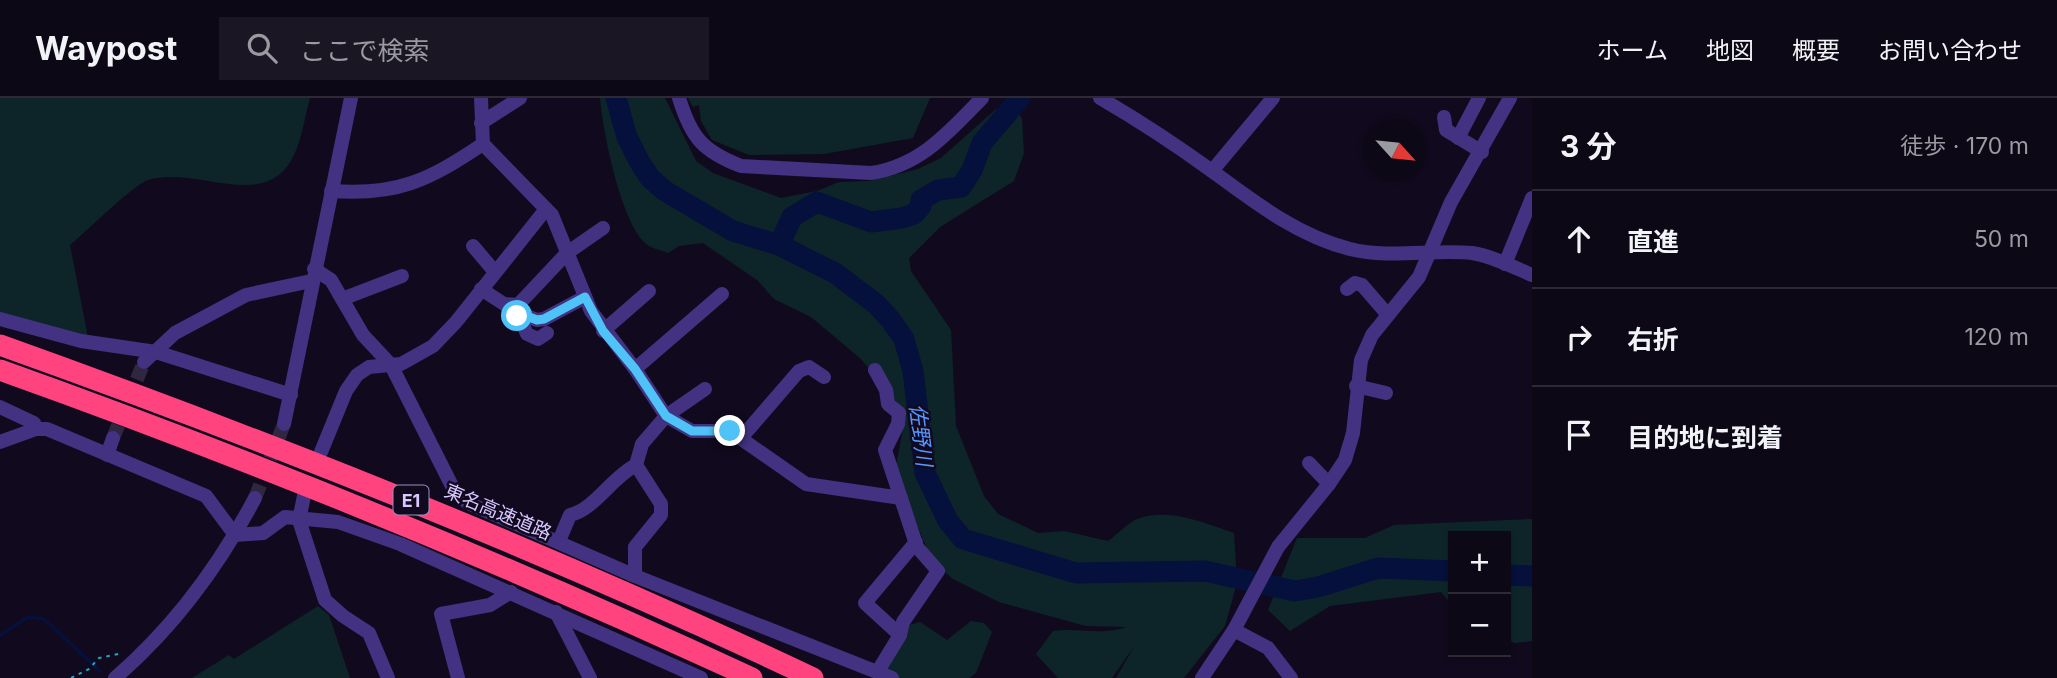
<!DOCTYPE html>
<html lang="ja">
<head>
<meta charset="utf-8">
<style>
  :root { --surface:#0d0816; --page:#1b1623; --text:#f1f3f6; --muted:#9a9aa1; --line:#2d2935 }
  body { margin:0; font-family:Inter,"Noto Sans JP",sans-serif; background:var(--page); color:var(--text) }
  .controls { position:absolute; right:21px; bottom:21px; display:grid; overflow:hidden; border-radius:0px; box-shadow:0 2px 5px #0004 }
  .controls button { width:63px; height:63px; display:grid; place-items:center; padding:0; border:0; border-bottom:2px solid var(--line); background:var(--surface); color:var(--text); font:35px sans-serif }
  .compass { position:absolute; left:1364px; top:21px; width:63px; height:63px; border-radius:50%; background:var(--surface); box-shadow:0 2px 5px #0004; rotate:117deg }
  .stop { position:absolute; width:21px; height:21px; margin:-16px; border:5px solid #4fc3f7; border-radius:50%; background:#fff }
  .stop.end { background:#4fc3f7; border-color:#fff; box-shadow:0 2px 7px #0008 }
  .list { margin:0; padding:0; list-style:none }
  h2 { display:flex; justify-content:space-between; align-items:center; height:91px; margin:0; padding:0 28px; font-size:30px }
  h2 small { font-size:23px; font-weight:400; color:var(--muted) }
  .list li { display:grid; grid-template-columns:46px 1fr auto; gap:21px; align-items:center; box-sizing:border-box; height:98px; padding:0 28px; border-top:2px solid var(--line) }
  .list b { display:block; font-size:26px; white-space:nowrap }
  .list em { font-size:23px; font-style:normal; color:var(--muted) }
  .icon { flex:none; width:38px; height:38px; fill:none; stroke:currentColor; stroke-width:2; stroke-linecap:round; stroke-linejoin:round }
  .map { position:relative; flex:none; width:1532px; height:580px; overflow:hidden }
  header { display:flex; align-items:center; gap:42px; box-sizing:border-box; height:98px; padding:0 35px; background:var(--surface); border-bottom:2px solid var(--line) }
  header strong { font-size:33px }
  nav { display:flex; gap:38px; margin-inline-start:auto; font-size:24px }
  .search { width:490px; height:63px; background:var(--page); display:flex; align-items:center; gap:18px; box-sizing:border-box; padding:0 24px; border-radius:0px; color:var(--muted); font-size:26px }
  main { display:flex }
  aside { flex:1; background:var(--surface) }
  .map>svg:first-child { display:block }
  .green { fill:#0d2529 }
  .lines { fill:none; stroke-linecap:round; stroke-linejoin:round }
  .stream { stroke:#05103c; stroke-width:3.5 }
  .river { stroke:#05103c; stroke-width:21 }
  .minor-tunnel { stroke:#2f2640; stroke-width:14; stroke-dasharray:14 7; stroke-linecap:butt }
  .path { stroke:#24a7b7; stroke-width:2; stroke-dasharray:3.5 5; stroke-linecap:butt }
  .minor { stroke:#423281; stroke-width:14 }
  .highway { stroke:#ff437e; stroke-width:21 }
  .route { stroke:#4fc3f7; stroke-width:9 }
  .labels { text-anchor:middle; dominant-baseline:central; stroke-width:5; stroke-linejoin:round; paint-order:stroke }
  .shield { fill:#110a1e; stroke:#9c8fbc; stroke-width:2 }
  .shield-label { font-size:18px; font-weight:bold; fill:#d7c8ff }
  .street-label { font-size:19px; fill:#d7c8ff; stroke:#110a1e }
  .water-label { font-size:21px; font-style:italic; fill:#5695ff; stroke:#110a1e }
</style>
</head>
<body>
<header>
<strong>Waypost</strong>
<div class="search"><svg class="icon" aria-label="search" viewBox="0 0 24 24"><circle cx="10" cy="10" r="6"/><path d="M15 15l6 6"/></svg>ここで検索</div>
<nav><a>ホーム</a><a>地図</a><a>概要</a><a>お問い合わせ</a></nav>
</header>
<main>
<div class="map">
<svg width="1532" height="580" viewBox="0 0 1532 580">
  <rect width="100%" height="100%" fill="#110a1e"/>
  <g class="green">
    <path d="M0 0H310C305 18 302 40 294 57 266 116 198 67 148 82 133 87 86 134 70 147L90 250 0 223Z"/>
    <path d="M600 0H665L696 63 713 75 781 100 817 93 839 84 869 83 918 71 941 60 996 11 1014 7 1022 21 1024 55 1014 83 940 129 909 160 911 173 951 232 956 328 984 398 998 416 1038 435 1064 433 1108 443C1118 436 1128 424 1140 420 1170 410 1205 425 1234 435L1237 485 1225 528 1184 580H1116L1135 547 1112 580H1058L1036 556 1053 533C1079 529 1100 538 1127 529L1086 528 999 504 953 481 932 463 895 373 906 315 861 261 811 219 774 201 757 182 703 145 679 148 668 155C661 152 649 150 644 144 620 119 603 34 600 0Z"/>
    <path d="M688 0H930L913 40 824 56 749 57 712 42 701 23 699 7 693 9Z"/>
    <path d="M1532 421V543L1514 545 1506 540V438H1453V508L1441 494 1330 508 1290 533 1268 512 1297 440H1365L1394 427Z"/>
    <path d="M318 508 329 517 350 580H192L229 557 234 561Z"/>
    <path d="M971 523 984 525 992 534 976 575 969 580H898L886 573 890 560 909 527 920 524 947 542Z"/>
  </g>
  <g class="lines">
    <path class="stream" d="M0 537 28 519 44 521 100 573"/>
    <g class="river">
      <path d="M616 0 627 39 639 63 650 80 665 93 733 133 779 147 835 175 876 206 890 221 904 241 913 273 925 375 948 423 963 441 1076 475 1205 473 1295 493 1318 489 1378 470 1453 473"/>
      <path d="M779 147 792 119 817 104 871 124 902 120 914 116 921 108V102L938 92 961 89 972 72 982 45 1020 0"/>
      <path d="M1506 477 1532 478"/>
    </g>
    <g class="minor-tunnel">
      <path d="M113 340 144 264"/>
      <path d="M255 400 284 326"/>
    </g>
    <path class="path" d="M71 580 89 571 99 560 123 555"/>
    <g class="minor">
      <path d="M481 0 483 46 552 117 591 213 635 271 666 318 642 346 636 367C612 379 595 411 570 417L559 443"/>
      <path d="M679 0C691 39 702 53 741 68L871 75C920 68 949 34 982 0"/>
      <path d="M1100 0C1138 22 1176 47 1212 73 1254 104 1298 138 1350 151 1390 161 1432 151 1472 155 1492 158 1513 169 1532 177"/>
      <path d="M1444 19 1446 32 1482 54"/>
      <path d="M481 25 520 0"/>
      <path d="M1458 40 1479 0"/>
      <path d="M1212 73 1273 0"/>
      <path d="M331 93C398 98 429 82 483 46"/>
      <path d="M473 148 495 174"/>
      <path d="M1505 166 1532 100"/>
      <path d="M314 171 331 182 363 237 391 267 454 392 468 405 635 478 892 580"/>
      <path d="M481 191 504 206 518 207 567 155 603 130"/>
      <path d="M1347 191 1355 185 1362 187 1388 217"/>
      <path d="M342 201 402 178"/>
      <path d="M515 209 527 236 538 241 547 235"/>
      <path d="M516 214 537 222 544 221 585 199"/>
      <path d="M0 221 81 243 156 254 291 297"/>
      <path d="M603 233 649 193"/>
      <path d="M144 264 175 235 246 197 311 183"/>
      <path d="M635 271 722 196"/>
      <path d="M875 272 886 292 888 306 899 315 898 326 885 352 917 449 938 473 903 524 900 537 878 573"/>
      <path d="M1356 288 1386 295"/>
      <path d="M705 291 666 318 692 333H730L806 386 901 400"/>
      <path d="M0 309 34 325 36 331"/>
      <path d="M284 326 351 0"/>
      <path d="M741 340 799 273 809 269 824 279"/>
      <path d="M0 344 36 331H47L206 398 235 437 263 435 285 419 338 424 400 446 701 580"/>
      <path d="M321 354 346 293 357 277 369 269 401 266 433 248 456 224 546 111"/>
      <path d="M107 357 113 340"/>
      <path d="M1309 365 1329 386"/>
      <path d="M304 398 299 422 325 502 343 518 369 535 388 580"/>
      <path d="M635 478V449L661 417V406L636 367"/>
      <path d="M556 514 590 580"/>
      <path d="M1234 532 1268 550 1291 580"/>
      <path d="M900 537 865 505 916 444"/>
      <path d="M115 580C173 530 219 468 255 400"/>
      <path d="M458 580 441 516 490 507 511 494"/>
      <path d="M1202 580 1234 532 1278 449 1329 386 1345 362 1353 335 1361 262 1372 237 1419 179 1451 104 1510 0"/>
    </g>
    <g class="highway">
      <path d="M0 247C277 346 547 454 813 580"/>
      <path d="M0 272C255 363 506 466 752 580"/>
    </g>
  </g>
  <g class="lines">
    <path class="route" d="M517 218 516 214 537 222 544 221 585 199 603 233 635 271 666 318 692 333H730"/>
  </g>
  <g class="labels">
    <rect class="shield" x="393.5" y="387.5" width="35" height="29" rx="5"/>
    <g class="shield-label">
      <text x="411" y="402">E1</text>
    </g>
    <g class="street-label">
      <text transform="translate(498 414) rotate(23)">東名高速道路</text>
    </g>
    <g class="water-label">
      <text transform="translate(921 337) rotate(83)">佐野川</text>
    </g>
  </g>
</svg>
<div class="controls">
<button>+</button>
<button>−</button>
</div>
<svg class="compass" viewBox="-18 -18 36 36"><path d="M0-13l5 13h-10z" fill="#e53935"/><path d="M0 13l5-13h-10z" fill="#9a9aa1"/></svg>
<div class="stop" style="left:517px;top:218px"></div>
<div class="stop end" style="left:730px;top:333px"></div>
</div>
<aside>
<h2>3 分<small>徒歩 · 170 m</small></h2>
<ul class="list">
<li><svg class="icon" aria-label="ahead" viewBox="0 0 24 24"><path d="M12 20V5M6 11l6-6 6 6"/></svg><div><b>直進</b></div><em>50 m</em></li>
<li><svg class="icon" aria-label="right" viewBox="0 0 24 24"><path d="M7 20v-9h11M14 6l5 5-5 5"/></svg><div><b>右折</b></div><em>120 m</em></li>
<li><svg class="icon" aria-label="arrive" viewBox="0 0 24 24"><path d="M6 21V4h12l-3 4 3 4H6"/></svg><div><b>目的地に到着</b></div></li>
</ul>
</aside>
</main>
</body>
</html>
